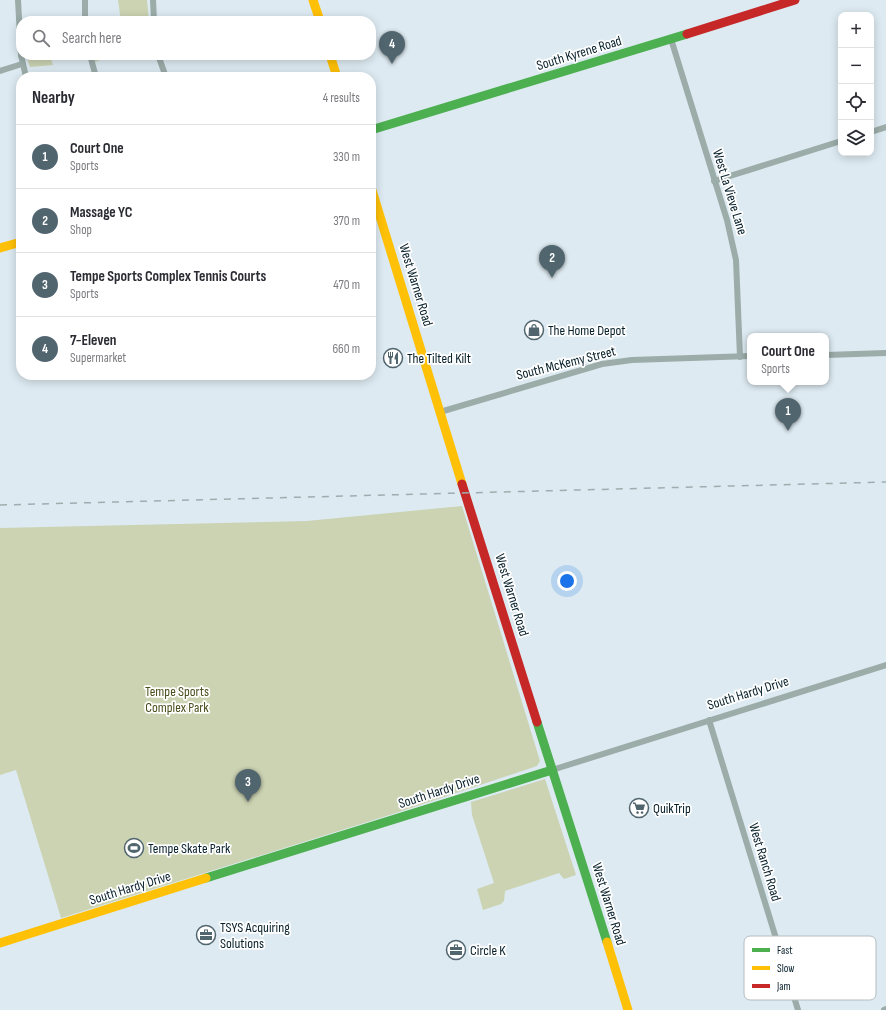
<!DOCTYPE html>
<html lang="en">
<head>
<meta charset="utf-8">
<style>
  :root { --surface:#fff; --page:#f2f2f3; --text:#2b2b33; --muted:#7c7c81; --line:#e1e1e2; --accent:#51656f }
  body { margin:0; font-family:"Sofia Sans Condensed",sans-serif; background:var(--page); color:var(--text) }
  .controls { position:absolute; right:12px; top:12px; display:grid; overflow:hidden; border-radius:8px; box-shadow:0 2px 10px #0003 }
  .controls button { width:36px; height:36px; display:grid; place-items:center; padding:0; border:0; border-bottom:1px solid var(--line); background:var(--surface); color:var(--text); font:20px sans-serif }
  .you { position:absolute; left:567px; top:581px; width:14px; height:14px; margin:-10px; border:3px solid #fff; border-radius:50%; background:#1a73e8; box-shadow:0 0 0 6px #1a73e833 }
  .badge { display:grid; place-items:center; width:26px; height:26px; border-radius:50%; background:var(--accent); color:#fff; font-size:13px; font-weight:700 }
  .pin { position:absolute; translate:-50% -33px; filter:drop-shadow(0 1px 2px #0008) }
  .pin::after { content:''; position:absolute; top:21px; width:14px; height:12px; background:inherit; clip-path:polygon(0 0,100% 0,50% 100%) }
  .popup { position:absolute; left:747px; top:333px; width:82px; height:52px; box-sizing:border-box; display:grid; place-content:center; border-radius:8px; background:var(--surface); filter:drop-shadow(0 1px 3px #0005); font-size:13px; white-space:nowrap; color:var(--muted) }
  .popup b { font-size:15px; color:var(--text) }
  .popup::after { content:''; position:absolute; left:50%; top:100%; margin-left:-8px; border:8px solid transparent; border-top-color:var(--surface) }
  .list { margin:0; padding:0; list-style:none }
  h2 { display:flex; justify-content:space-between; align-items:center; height:52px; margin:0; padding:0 16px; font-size:17px }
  h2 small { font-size:13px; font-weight:400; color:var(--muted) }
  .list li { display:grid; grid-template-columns:26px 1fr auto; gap:12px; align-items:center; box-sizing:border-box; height:64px; padding:0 16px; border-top:1px solid var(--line) }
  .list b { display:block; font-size:15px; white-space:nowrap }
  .list p { margin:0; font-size:13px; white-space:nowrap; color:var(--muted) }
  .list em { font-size:13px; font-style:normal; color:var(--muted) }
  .icon { flex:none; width:22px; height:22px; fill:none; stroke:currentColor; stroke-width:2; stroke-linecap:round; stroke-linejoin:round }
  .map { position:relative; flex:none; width:886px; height:1010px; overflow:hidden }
  .search { position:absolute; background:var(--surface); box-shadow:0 2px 10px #0003; left:16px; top:16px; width:360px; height:44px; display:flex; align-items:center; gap:10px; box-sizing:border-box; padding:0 14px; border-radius:16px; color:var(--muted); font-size:15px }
  .panel { position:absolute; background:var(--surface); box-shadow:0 2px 10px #0003; left:16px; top:72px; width:360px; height:308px; border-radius:16px }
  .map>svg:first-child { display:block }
  .green { fill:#cbd3b2 }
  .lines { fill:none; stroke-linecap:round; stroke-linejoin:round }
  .street { stroke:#9baca9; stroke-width:6 }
  .fast { stroke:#4caf50; stroke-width:9 }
  .slow { stroke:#ffc107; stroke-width:9 }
  .jam { stroke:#c62828; stroke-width:9 }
  .rail { stroke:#9eaeae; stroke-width:1.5; stroke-dasharray:7 7; stroke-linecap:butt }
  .labels { text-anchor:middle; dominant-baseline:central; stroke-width:3.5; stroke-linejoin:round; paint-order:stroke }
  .street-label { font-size:14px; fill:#051e29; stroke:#fff }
  .poi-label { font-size:14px; fill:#051e29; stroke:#fff; text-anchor:start }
  .park-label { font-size:14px; fill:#4c4e1c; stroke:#fff }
  .key { fill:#fff; stroke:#b4bcbf; stroke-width:1 }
  .key-label { font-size:11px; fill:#051e29 }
</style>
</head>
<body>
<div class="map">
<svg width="886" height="1010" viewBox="0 0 886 1010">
  <rect width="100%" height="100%" fill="#ddeaf1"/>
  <g class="green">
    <path d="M118 0H147L149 21H121Z"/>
    <path d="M26 55H77L51 59 53 65 30 67Z"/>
    <path d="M94 55H115L95 62Z"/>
    <path d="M462 506 540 761 537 766 399 812 61 918 16 770 0 775V528L307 521Z"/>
    <path d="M545 779 576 875 564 879 559 873 505 891 504 901 501 904 483 910 477 889 494 883 472 815 471 802Z"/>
  </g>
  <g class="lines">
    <g class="street">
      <path d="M18 0 21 55"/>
      <path d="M85 0V21"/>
      <path d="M153 0 154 21"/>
      <path d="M671 39 727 220 736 260 740 357"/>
      <path d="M21 55 26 77"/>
      <path d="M90 55 96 77"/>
      <path d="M158 55 166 77"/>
      <path d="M0 71 22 64"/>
      <path d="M871 132 886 127"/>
      <path d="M714 181 841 141"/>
      <path d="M826 355 886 353"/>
      <path d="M440 412 602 364 632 360 750 356"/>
      <path d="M709 720 798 1010"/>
      <path d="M552 770 886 665"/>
      <path d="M884 1010 886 1009"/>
    </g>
    <g class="fast">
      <path d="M371 130 687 34"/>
      <path d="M537 722 607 942"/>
      <path d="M206 878 552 770"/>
    </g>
    <g class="slow">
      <path d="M313 0 320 21"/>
      <path d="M330 55 337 77"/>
      <path d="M371 187 462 484"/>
      <path d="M0 248 21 242"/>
      <path d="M607 942 628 1010"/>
      <path d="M0 943 206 878"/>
    </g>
    <g class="jam">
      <path d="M687 34 795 0"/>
      <path d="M462 484 537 722"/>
    </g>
    <path class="rail" d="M0 505 886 482"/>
  </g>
  <defs>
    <symbol id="shop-ring" viewBox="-11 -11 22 22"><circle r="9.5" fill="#fff" stroke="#51656f" stroke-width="1.5"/><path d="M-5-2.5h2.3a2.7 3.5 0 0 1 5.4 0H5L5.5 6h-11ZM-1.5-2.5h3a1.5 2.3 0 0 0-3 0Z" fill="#51656f"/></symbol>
    <symbol id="restaurant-ring" viewBox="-11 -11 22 22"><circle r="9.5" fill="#fff" stroke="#51656f" stroke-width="1.5"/><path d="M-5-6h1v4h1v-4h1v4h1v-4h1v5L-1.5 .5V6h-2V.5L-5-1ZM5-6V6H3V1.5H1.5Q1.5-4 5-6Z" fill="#51656f"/></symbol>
    <symbol id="supermarket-ring" viewBox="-11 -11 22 22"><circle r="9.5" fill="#fff" stroke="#51656f" stroke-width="1.5"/><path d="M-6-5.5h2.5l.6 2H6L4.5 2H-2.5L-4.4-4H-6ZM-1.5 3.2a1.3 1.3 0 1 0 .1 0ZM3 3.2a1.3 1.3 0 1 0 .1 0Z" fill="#51656f"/></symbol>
    <symbol id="stadium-ring" viewBox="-11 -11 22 22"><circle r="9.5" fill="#fff" stroke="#51656f" stroke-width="1.5"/><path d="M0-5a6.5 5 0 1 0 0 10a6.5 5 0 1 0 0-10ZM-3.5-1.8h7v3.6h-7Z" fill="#51656f"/></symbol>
    <symbol id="office-ring" viewBox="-11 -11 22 22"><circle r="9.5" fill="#fff" stroke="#51656f" stroke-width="1.5"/><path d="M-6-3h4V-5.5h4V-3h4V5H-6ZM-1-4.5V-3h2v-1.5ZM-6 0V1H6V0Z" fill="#51656f"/></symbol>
  </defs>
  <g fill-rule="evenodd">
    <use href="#shop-ring" x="523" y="319" width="22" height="22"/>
    <use href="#restaurant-ring" x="382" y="347" width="22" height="22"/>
    <use href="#supermarket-ring" x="628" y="797" width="22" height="22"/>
    <use href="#stadium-ring" x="123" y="837" width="22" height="22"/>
    <use href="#office-ring" x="195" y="924" width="22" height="22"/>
    <use href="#office-ring" x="445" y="939" width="22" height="22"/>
  </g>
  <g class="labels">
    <g class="street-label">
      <text transform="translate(579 53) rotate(-17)">South Kyrene Road</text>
      <text transform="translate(730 192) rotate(73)">West La Vieve Lane</text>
      <text transform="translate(416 285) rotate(73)">West Warner Road</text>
      <text transform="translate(566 363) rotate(-14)">South McKemy Street</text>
      <text transform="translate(512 595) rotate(73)">West Warner Road</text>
      <text transform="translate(748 693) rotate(-17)">South Hardy Drive</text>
      <text transform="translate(439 791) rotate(-18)">South Hardy Drive</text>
      <text transform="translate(765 862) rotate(73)">West Ranch Road</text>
      <text transform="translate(130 888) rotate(-17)">South Hardy Drive</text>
      <text transform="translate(609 904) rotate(73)">West Warner Road</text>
    </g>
    <g class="poi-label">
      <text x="548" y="330">The Home Depot</text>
      <text x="407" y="358">The Tilted Kilt</text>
      <text x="653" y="808">QuikTrip</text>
      <text x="148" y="848">Tempe Skate Park</text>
      <text x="220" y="927">TSYS Acquiring<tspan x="220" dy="16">Solutions</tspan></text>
      <text x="470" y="950">Circle K</text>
    </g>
    <g class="park-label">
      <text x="177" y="691">Tempe Sports<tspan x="177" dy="16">Complex Park</tspan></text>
    </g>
  </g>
  <rect x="744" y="936" width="132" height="64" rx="6" class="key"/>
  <rect x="752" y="948" width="18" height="4" fill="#4caf50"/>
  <rect x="752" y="966" width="18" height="4" fill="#ffc107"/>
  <rect x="752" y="984" width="18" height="4" fill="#c62828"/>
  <g class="key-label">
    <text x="777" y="954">Fast</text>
    <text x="777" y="972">Slow</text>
    <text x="777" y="990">Jam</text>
  </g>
</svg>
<div class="controls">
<button>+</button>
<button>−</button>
<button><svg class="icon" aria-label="locate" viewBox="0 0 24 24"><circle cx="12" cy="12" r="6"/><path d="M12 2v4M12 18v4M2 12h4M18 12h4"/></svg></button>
<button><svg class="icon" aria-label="layers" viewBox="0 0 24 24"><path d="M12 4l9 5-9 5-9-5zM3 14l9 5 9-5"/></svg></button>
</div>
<div class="you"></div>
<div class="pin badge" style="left:788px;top:431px">1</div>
<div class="popup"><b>Court One</b>Sports</div>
<div class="pin badge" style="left:552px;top:278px">2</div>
<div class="pin badge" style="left:248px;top:802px">3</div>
<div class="pin badge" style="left:392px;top:64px">4</div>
<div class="search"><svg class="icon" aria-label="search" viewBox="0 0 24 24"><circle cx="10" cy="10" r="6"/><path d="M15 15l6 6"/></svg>Search here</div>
<section class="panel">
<h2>Nearby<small>4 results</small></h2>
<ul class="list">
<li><span class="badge">1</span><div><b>Court One</b><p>Sports</p></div><em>330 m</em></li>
<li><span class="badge">2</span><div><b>Massage YC</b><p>Shop</p></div><em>370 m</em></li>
<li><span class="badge">3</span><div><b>Tempe Sports Complex Tennis Courts</b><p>Sports</p></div><em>470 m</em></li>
<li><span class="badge">4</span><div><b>7-Eleven</b><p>Supermarket</p></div><em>660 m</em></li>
</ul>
</section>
</div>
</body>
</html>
